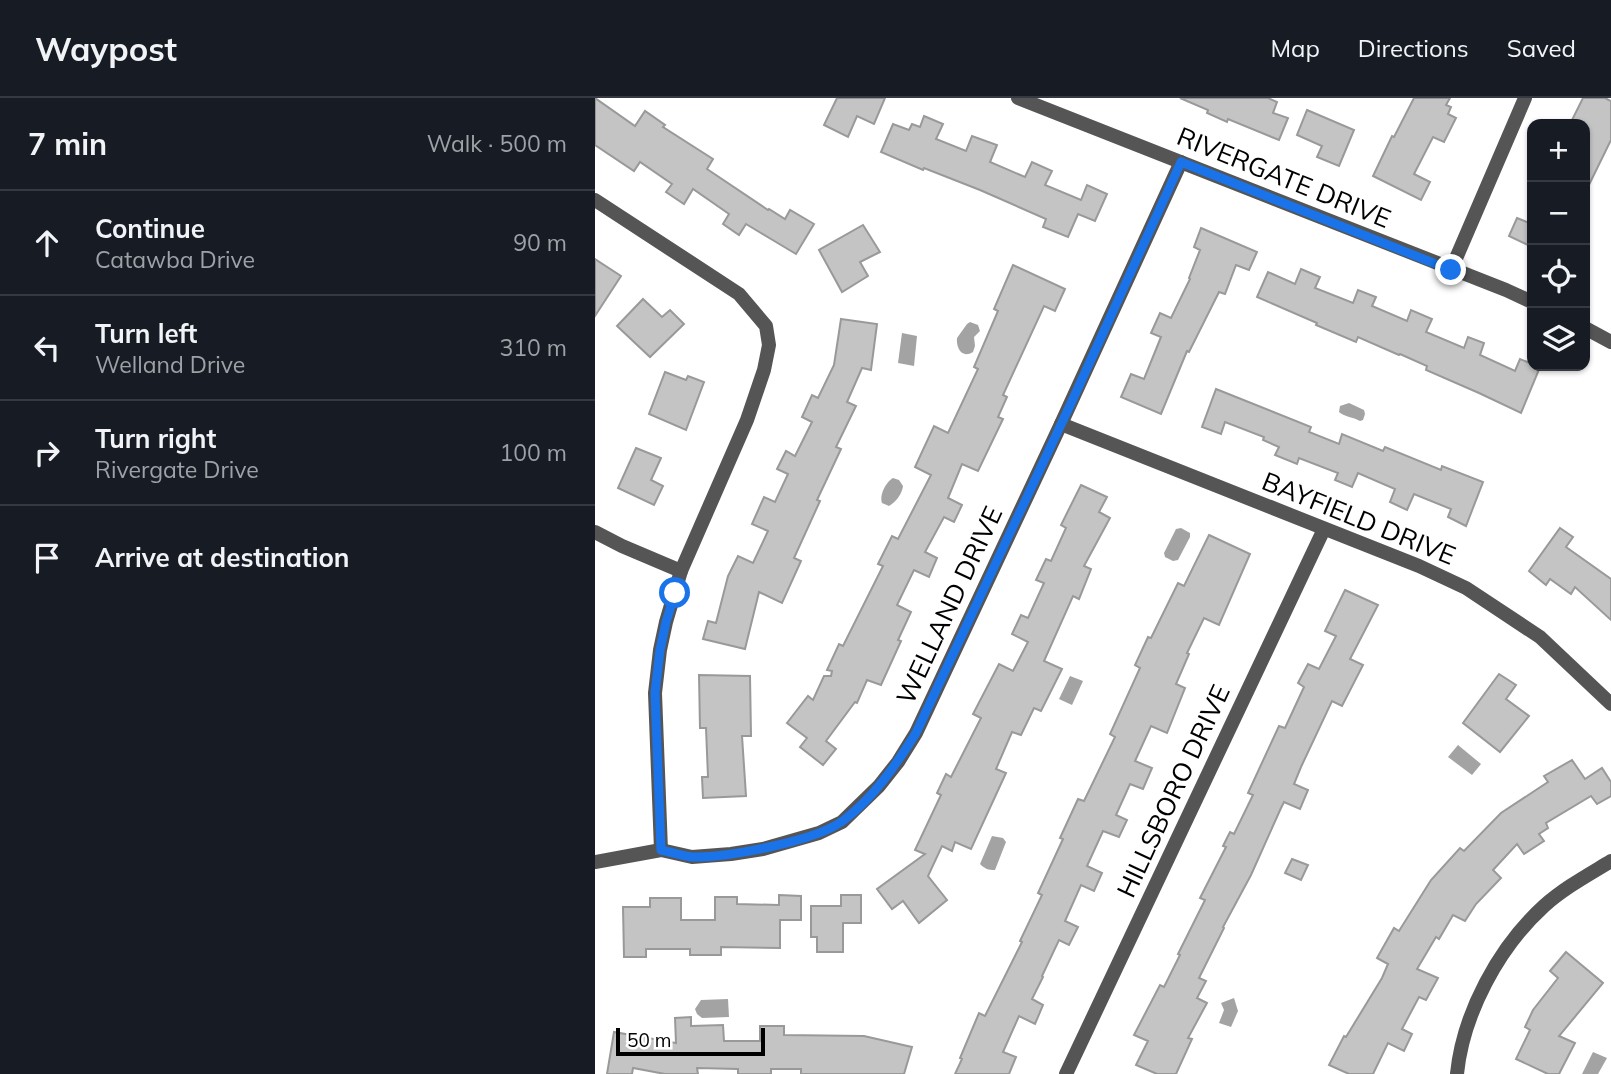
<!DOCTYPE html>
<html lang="en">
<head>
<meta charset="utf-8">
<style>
  :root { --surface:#171b24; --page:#242831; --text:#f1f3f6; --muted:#9ea1a6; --line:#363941 }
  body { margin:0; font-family:Mulish,sans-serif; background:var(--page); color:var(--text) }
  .controls { position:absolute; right:21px; top:21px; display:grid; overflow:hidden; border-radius:14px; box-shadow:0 2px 5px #0004 }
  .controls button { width:63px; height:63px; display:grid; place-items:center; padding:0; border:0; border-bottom:2px solid var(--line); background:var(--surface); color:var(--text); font:35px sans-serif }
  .scale { position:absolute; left:21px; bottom:18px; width:149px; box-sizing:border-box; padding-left:7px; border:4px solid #000; border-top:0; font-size:19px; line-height:24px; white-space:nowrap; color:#000; -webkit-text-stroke:5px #fff; paint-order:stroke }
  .stop { position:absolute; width:21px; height:21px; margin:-16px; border:5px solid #1a73e8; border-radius:50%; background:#fff }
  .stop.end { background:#1a73e8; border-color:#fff; box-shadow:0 2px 7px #0008 }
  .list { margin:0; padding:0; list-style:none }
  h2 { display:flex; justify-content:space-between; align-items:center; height:91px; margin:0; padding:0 28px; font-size:30px }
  h2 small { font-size:23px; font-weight:400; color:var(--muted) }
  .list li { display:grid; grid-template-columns:46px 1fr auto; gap:21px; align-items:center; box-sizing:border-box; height:105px; padding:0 28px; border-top:2px solid var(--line) }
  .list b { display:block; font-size:26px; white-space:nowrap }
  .list p { margin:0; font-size:23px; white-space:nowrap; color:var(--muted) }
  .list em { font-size:23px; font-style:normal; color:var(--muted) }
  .icon { flex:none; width:38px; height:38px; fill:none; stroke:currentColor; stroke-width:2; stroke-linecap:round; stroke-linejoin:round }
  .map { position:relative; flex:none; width:1016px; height:976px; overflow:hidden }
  header { display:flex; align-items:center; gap:42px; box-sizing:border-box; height:98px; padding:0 35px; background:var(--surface); border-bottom:2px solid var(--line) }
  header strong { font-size:33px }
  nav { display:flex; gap:38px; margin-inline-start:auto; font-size:24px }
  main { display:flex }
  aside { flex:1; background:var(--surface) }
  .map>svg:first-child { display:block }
  .water { fill:#a3a3a3 }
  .building { fill:#c4c4c4; stroke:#999; stroke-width:2 }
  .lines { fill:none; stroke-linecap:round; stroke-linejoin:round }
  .minor { stroke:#555; stroke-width:14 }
  .route { stroke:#1a73e8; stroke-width:9 }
  .labels { text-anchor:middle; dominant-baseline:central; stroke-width:5; stroke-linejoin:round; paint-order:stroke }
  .street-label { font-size:26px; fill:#000; stroke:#fff }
</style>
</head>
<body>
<header>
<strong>Waypost</strong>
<nav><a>Map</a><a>Directions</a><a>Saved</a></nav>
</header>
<main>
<aside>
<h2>7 min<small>Walk · 500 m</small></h2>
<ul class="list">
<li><svg class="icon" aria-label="ahead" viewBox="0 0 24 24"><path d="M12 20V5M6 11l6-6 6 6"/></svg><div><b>Continue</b><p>Catawba Drive</p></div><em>90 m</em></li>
<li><svg class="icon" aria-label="left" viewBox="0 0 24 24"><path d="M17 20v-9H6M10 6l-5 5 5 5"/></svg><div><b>Turn left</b><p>Welland Drive</p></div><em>310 m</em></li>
<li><svg class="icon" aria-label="right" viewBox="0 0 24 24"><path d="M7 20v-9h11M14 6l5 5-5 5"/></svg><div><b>Turn right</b><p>Rivergate Drive</p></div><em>100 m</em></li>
<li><svg class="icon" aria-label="arrive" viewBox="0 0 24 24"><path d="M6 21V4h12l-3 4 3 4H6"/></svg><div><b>Arrive at destination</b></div></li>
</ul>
</aside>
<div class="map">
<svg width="1016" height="976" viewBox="0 0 1016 976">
  <rect width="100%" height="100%" fill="#fff"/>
  <g class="water">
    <path d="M375 224 383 227 385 233 379 239 380 248 378 254C367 261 361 250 362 240L372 226Z"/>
    <path d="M307 235 322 238 319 268 303 265Z"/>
    <path d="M754 305 769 312 770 316 768 322 765 323C758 319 750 319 744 314L745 308Z"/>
    <path d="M298 380 304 382 308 388C307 396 301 404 294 408L287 405C284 397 291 384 298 380Z"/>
    <path d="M586 430 595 435V439L583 462 578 463 570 459 569 455 581 431Z"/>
    <path d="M475 578 488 583 477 607 464 601Z"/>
    <path d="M863 647 886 666 877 677 853 659Z"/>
    <path d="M397 738 408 740 411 744 400 772C393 772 390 771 385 766Z"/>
    <path d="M639 900 643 913 636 929 624 925 629 912 626 905Z"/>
    <path d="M133 901 134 919 107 920 102 916 100 911 106 902Z"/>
    <path d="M998 954 1012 960 1003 976H987Z"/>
  </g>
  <g class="building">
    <path d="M0 0 40 28 50 13 70 27 68 29 118 61 112 71 173 112 174 111 190 121 195 112 219 126 201 156 151 126 144 137 128 126 134 116 98 91 89 106 71 94 77 86 45 64 39 73 0 47Z"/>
    <path d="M242 0H290L279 26 262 18 253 39 229 27Z"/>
    <path d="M585 0H673L682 4 678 15 693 20 684 42 633 21 632 24 612 15 613 12Z"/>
    <path d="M819 0H855L851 7 856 9 853 16 861 20 849 44 838 39 819 76 835 84 826 102 778 78 797 38 799 39Z"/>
    <path d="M988 0H1010L1016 3V42L990 95V26H975Z"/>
    <path d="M712 12 759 32 744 68 722 59 727 48 702 37Z"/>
    <path d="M329 18 348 26 341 41 371 53 377 38 402 47 395 64 430 79 437 64 457 73 450 87 486 102 492 87 512 96 500 123 483 116 473 139 448 129 451 121 385 92 329 70 328 72 286 54 298 26 314 32 317 26 325 29Z"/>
    <path d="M922 120 937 126V149L914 138Z"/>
    <path d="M268 127 285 154 265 164 273 178 247 194 224 152Z"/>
    <path d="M606 130 662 154 654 172 641 167 630 196 624 194 594 254 592 253 566 316 526 299 536 276 549 281 566 239 556 235 565 215 576 220 595 181 594 180 605 152 599 149Z"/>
    <path d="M0 161 26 178 0 218Z"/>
    <path d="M418 167 470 191 460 213 449 208 408 297 412 299 403 319 408 321 383 373 367 366 353 400 367 407 359 424 349 419 330 454 342 460 334 479 319 472 302 507 316 514 303 542 306 543 286 587 272 582 262 605 260 604 231 643 241 651 228 667 205 649 212 640 192 625 213 598 218 602 229 578H236L237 573 232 572 244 546 248 548 288 468 283 466 297 438 303 441 336 377 320 369 339 328 353 335 383 271 379 269 403 213 399 211Z"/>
    <path d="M706 171 725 179 720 190 758 205 763 192 781 199 777 208 812 223 816 212 837 221 831 234 869 250 873 239 889 245 885 257 920 273 925 261 937 266V268L945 269 926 315 884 295 831 272 832 268 805 256 804 257 763 239 761 244 721 227 722 225 662 199 673 174 700 186Z"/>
    <path d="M48 201 67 219 75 212 89 226 55 259 22 228Z"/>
    <path d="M246 221 282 226 276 272 267 270 252 304 261 308 241 349 246 351 222 402 225 403 199 460 206 463 187 505 164 494 150 551 108 541 113 523 121 525 133 478 143 458 158 465 173 433 157 426 169 399 180 404 193 376 182 371 191 353 200 358 217 324 207 319 217 297 223 300 239 267Z"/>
    <path d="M70 274 91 282 93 278 109 284 91 332 54 316Z"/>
    <path d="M621 291 716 329 714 334 744 346 747 336 788 353 790 349 846 372 847 368 888 384 871 428 853 419 856 411 819 396 812 412 795 404 800 391 763 375 757 389 740 382 743 375 704 360 702 366 680 357 684 349 668 342 669 339 630 324 626 336 607 329Z"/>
    <path d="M41 350 66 360 56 382 68 388 59 407 23 390Z"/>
    <path d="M486 387 512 399 504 414 515 420 489 468 496 471 484 501 478 498 449 563 467 571 446 613 439 610 426 637 417 634 401 671 411 675 376 751 360 744 357 753 347 748 333 778 352 802 324 825 308 803 297 811 282 791 330 756 320 752 346 697 342 695 351 676 356 679 386 620 378 616 404 566 418 573 433 544 417 536 426 517 433 520 449 485 441 482 451 461 456 463 471 430 466 427Z"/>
    <path d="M965 430 978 439 971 449 1016 481V522L980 489 976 496 955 481 951 487 934 473Z"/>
    <path d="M614 437 655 456 624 527 609 520 592 555 594 556 581 586 590 590 572 635 556 628 540 663 557 670 548 691 535 686 521 717 532 722 524 739 508 733 492 768 507 775 499 793 486 787 470 823 483 829 474 847 464 842 447 878 448 879 437 901 448 907 440 926 424 918 408 954 421 959 414 976H360L367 961 365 960 384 915 390 918 427 844 425 843 447 797 443 795 468 741 465 740 483 701 489 703 520 639 515 636 545 570 540 567 553 539 556 540 583 485 589 488Z"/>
    <path d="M750 492 783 507 755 561 768 567 747 608 737 603 706 669 699 686 713 692 705 711 689 704 686 710 656 777 628 829 629 830 604 880 611 883 602 900 612 905 593 940 597 941 581 976H562L541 967 553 943 539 937 565 887 569 889 585 857 583 856 610 802 605 800 631 749 628 748 635 734 639 736 658 697 653 695 684 628 690 630 709 589 703 585 713 566 724 571 741 538 730 533Z"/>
    <path d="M904 576 921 587 911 601 934 618 905 654 868 625Z"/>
    <path d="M104 577 155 578 156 638H147L151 698 108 700 107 679H113L111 630H105Z"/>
    <path d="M977 662 990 681 1007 670 1016 684V698L1002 706 996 698 951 725 953 730 944 736 949 743 929 756 922 746 898 772 906 780 881 806 870 823 858 817 844 841 841 839 822 871 843 880 831 902 824 899 807 931 817 936 809 953 793 945 778 976H754L734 967 749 938 751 939 787 880 793 866 782 860 799 830 804 833 836 782 865 750 869 753 906 715 953 684 949 678Z"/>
    <path d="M697 761 713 767 706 782 690 775Z"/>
    <path d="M184 797 206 798V822H185V850L126 849V857H95V851H51V859H29L28 809H55V800H86V822H120V799H142V806L184 807Z"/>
    <path d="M246 797H266V825H248V854H222V839H216V808H246Z"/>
    <path d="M971 854 1008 885 964 938 980 945 964 976H953L921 961 935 932 930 929 938 912 963 880 955 873Z"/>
    <path d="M96 919V928L128 927 129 943H165V928H189V937L269 938 317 949 309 976H206V971H176V976H143V971L102 970 103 976H70L38 970 37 976H12L19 934 81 945 80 920Z"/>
  </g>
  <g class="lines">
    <g class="minor">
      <path d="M423 0 911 192 937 204"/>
      <path d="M0 102 144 196 171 228 174 247 169 272 152 322 86 473 71 524 65 552 60 595 66 752"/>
      <path d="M856 172 930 0"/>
      <path d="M990 230 1016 244"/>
      <path d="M466 326 824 468 871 490 945 539 1016 606"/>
      <path d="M0 434 27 448 86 473"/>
      <path d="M0 764 66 752 97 759 136 756 168 751 224 735 247 724 284 688 303 664 321 635 466 326 586 64"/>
      <path d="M471 976 729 431"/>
      <path d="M862 976C868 915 904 849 949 808 969 790 993 777 1016 763"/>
    </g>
  </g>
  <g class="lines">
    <path class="route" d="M80 495 71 524 65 552 60 595 66 752C76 754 87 758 97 759 131 760 222 743 249 722 279 699 301 667 321 635L478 301 586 64 856 172"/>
  </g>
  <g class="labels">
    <g class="street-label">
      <text transform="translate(689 79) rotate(22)">RIVERGATE DRIVE</text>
      <text transform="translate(764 420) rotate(22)">BAYFIELD DRIVE</text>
      <text transform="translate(354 507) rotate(-65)">WELLAND DRIVE</text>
      <text transform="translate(578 693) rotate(-65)">HILLSBORO DRIVE</text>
    </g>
  </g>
</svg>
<div class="controls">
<button>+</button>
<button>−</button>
<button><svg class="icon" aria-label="locate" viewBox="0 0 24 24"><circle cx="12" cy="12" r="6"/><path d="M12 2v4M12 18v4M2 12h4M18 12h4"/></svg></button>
<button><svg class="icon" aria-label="layers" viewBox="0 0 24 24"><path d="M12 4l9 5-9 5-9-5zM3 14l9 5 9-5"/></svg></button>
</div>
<div class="scale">50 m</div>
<div class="stop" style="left:80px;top:495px"></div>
<div class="stop end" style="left:856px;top:172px"></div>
</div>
</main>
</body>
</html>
